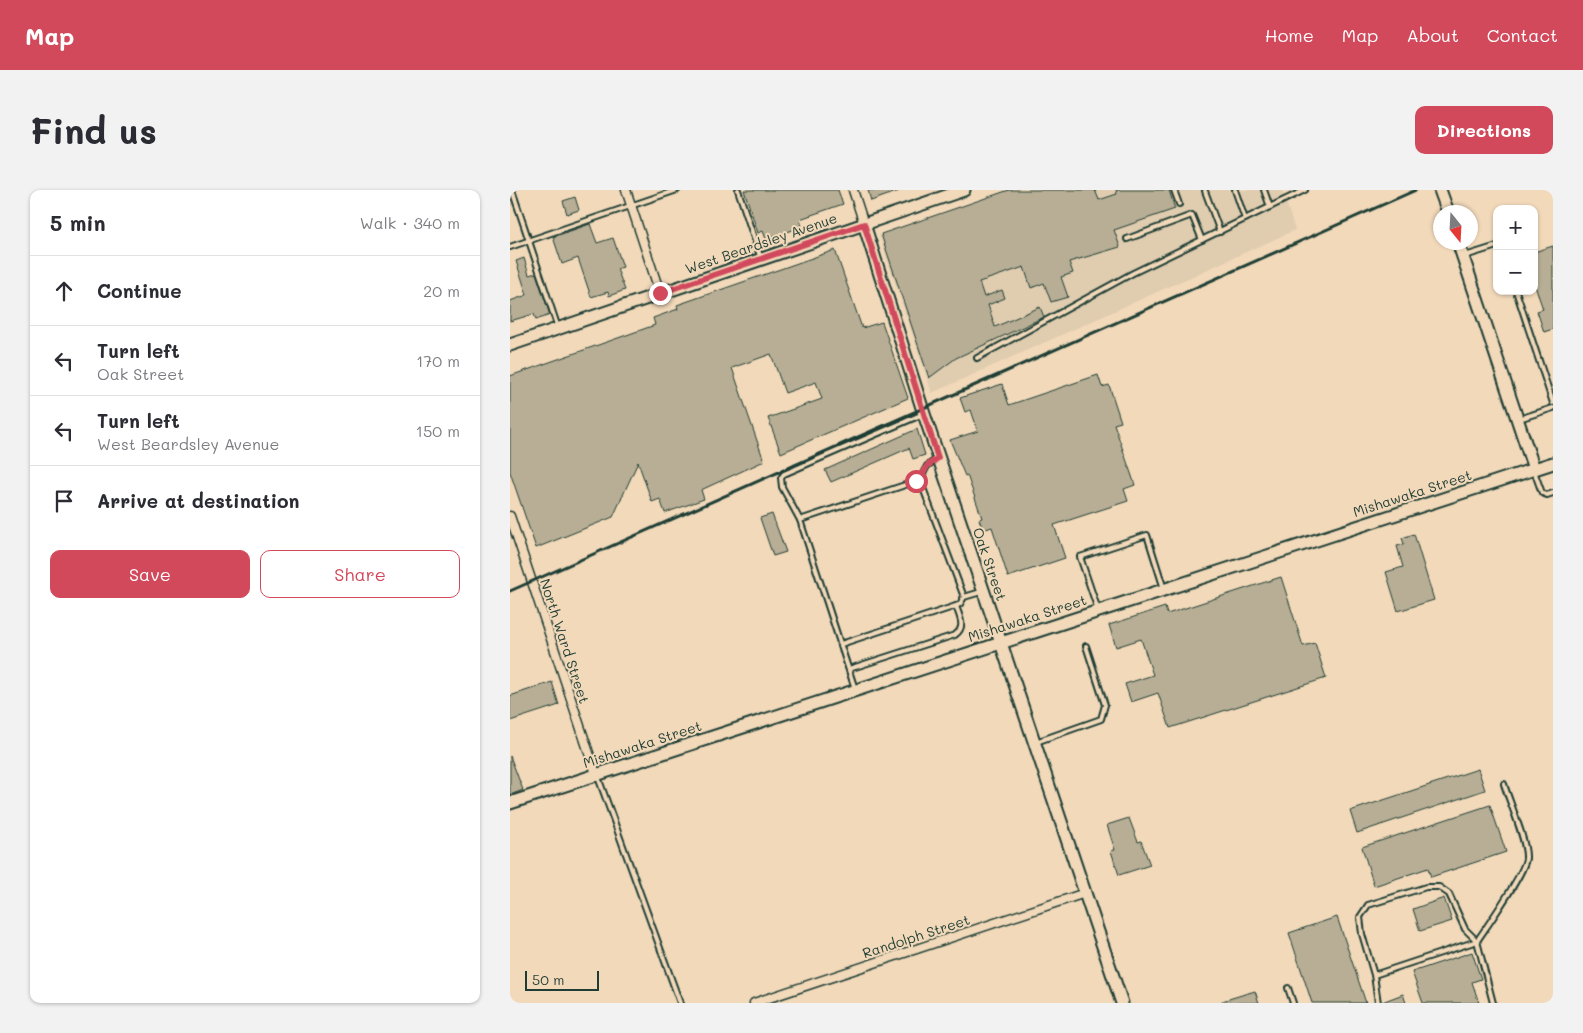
<!DOCTYPE html>
<html lang="en">
<head>
<meta charset="utf-8">
<style>
  :root { --surface:#fff; --page:#f2f2f3; --text:#2b2b33; --muted:#7c7c81; --line:#e1e1e2; --accent:#d1495b }
  body { margin:0; font-family:Mali,sans-serif; background:var(--page); color:var(--text) }
  .controls { position:absolute; right:15px; top:15px; display:grid; overflow:hidden; border-radius:10px; box-shadow:0 1px 4px #0004 }
  .controls button { width:45px; height:45px; display:grid; place-items:center; padding:0; border:0; border-bottom:1px solid var(--line); background:var(--surface); color:var(--text); font:25px sans-serif }
  .compass { position:absolute; left:923px; top:15px; width:45px; height:45px; border-radius:50%; background:var(--surface); box-shadow:0 1px 4px #0004; rotate:162deg }
  .scale { position:absolute; left:15px; bottom:12px; width:74px; box-sizing:border-box; padding-left:5px; border:2px solid #1f3d34; border-top:0; font-size:14px; line-height:18px; white-space:nowrap; color:#1f3d34; -webkit-text-stroke:4px #f2d9ba; paint-order:stroke }
  .stop { position:absolute; width:15px; height:15px; margin:-11px; border:4px solid #d1495b; border-radius:50%; background:#fff }
  .stop.end { background:#d1495b; border-color:#fff; box-shadow:0 1px 5px #0008 }
  .list { margin:0; padding:0; list-style:none }
  h2 { display:flex; justify-content:space-between; align-items:center; height:65px; margin:0; padding:0 20px; font-size:21px }
  h2 small { font-size:16px; font-weight:400; color:var(--muted) }
  .list li { display:grid; grid-template-columns:32px 1fr auto; gap:15px; align-items:center; box-sizing:border-box; height:70px; padding:0 20px; border-top:1px solid var(--line) }
  .list b { display:block; font-size:19px; white-space:nowrap }
  .list p { margin:0; font-size:16px; white-space:nowrap; color:var(--muted) }
  .list em { font-size:16px; font-style:normal; color:var(--muted) }
  .actions { display:flex; gap:10px; padding:15px 20px }
  .actions a { flex:1; padding:11px 0; border:1px solid var(--accent); border-radius:10px; text-align:center; font-size:18px; color:var(--accent) }
  .actions .main { background:var(--accent); color:#fff }
  .icon { flex:none; width:28px; height:28px; fill:none; stroke:currentColor; stroke-width:2; stroke-linecap:round; stroke-linejoin:round }
  .map { position:relative; flex:none; width:1043px; height:813px; overflow:hidden; border-radius:10px }
  header { display:flex; align-items:center; gap:30px; box-sizing:border-box; height:70px; padding:0 25px; background:var(--accent); color:#fff }
  header strong { font-size:24px }
  nav { display:flex; gap:28px; margin-inline-start:auto; font-size:18px }
  .intro { display:flex; align-items:center; justify-content:space-between; box-sizing:border-box; height:120px; padding:0 30px }
  h1 { margin:0; font-size:35px }
  .button { padding:12px 22px; border-radius:10px; background:var(--accent); color:#fff; font-size:18px; font-weight:700 }
  main { display:flex; gap:30px; padding:0 30px }
  aside { flex:1; background:var(--surface); border-radius:10px; box-shadow:0 1px 4px #0004 }
  .map>svg:first-child { display:block }
  .built { fill:#e0ccaf }
  .building { fill:#b7ae95; stroke:#1f3d34 }
  .lines { fill:none; stroke-linecap:round; stroke-linejoin:round }
  .lane-casing { stroke:#1f3d34; stroke-width:8 }
  .street-casing { stroke:#1f3d34; stroke-width:11 }
  .secondary-casing { stroke:#1f3d34; stroke-width:15 }
  .lane { stroke:#f2d9ba; stroke-width:4 }
  .street { stroke:#f2d9ba; stroke-width:8 }
  .secondary { stroke:#f2d9ba; stroke-width:11 }
  .rail { stroke:#1f3d34; stroke-width:3 }
  .route { stroke:#d1495b; stroke-width:6 }
  .labels { text-anchor:middle; dominant-baseline:central; stroke-width:4; stroke-linejoin:round; paint-order:stroke }
  .street-label { font-size:14px; fill:#1f3d34; stroke:#f2d9ba }
</style>
</head>
<body>
<header>
<strong>Map</strong>
<nav><a>Home</a><a>Map</a><a>About</a><a>Contact</a></nav>
</header>
<div class="intro"><h1>Find us</h1><a class="button">Directions</a></div>
<main>
<aside>
<h2>5 min<small>Walk · 340 m</small></h2>
<ul class="list">
<li><svg class="icon" aria-label="ahead" viewBox="0 0 24 24"><path d="M12 20V5M6 11l6-6 6 6"/></svg><div><b>Continue</b></div><em>20 m</em></li>
<li><svg class="icon" aria-label="left" viewBox="0 0 24 24"><path d="M17 20v-9H6M10 6l-5 5 5 5"/></svg><div><b>Turn left</b><p>Oak Street</p></div><em>170 m</em></li>
<li><svg class="icon" aria-label="left" viewBox="0 0 24 24"><path d="M17 20v-9H6M10 6l-5 5 5 5"/></svg><div><b>Turn left</b><p>West Beardsley Avenue</p></div><em>150 m</em></li>
<li><svg class="icon" aria-label="arrive" viewBox="0 0 24 24"><path d="M6 21V4h12l-3 4 3 4H6"/></svg><div><b>Arrive at destination</b></div></li>
</ul>
<div class="actions"><a class="main">Save</a><a>Share</a></div>
</aside>
<div class="map">
<svg width="1043" height="813" viewBox="0 0 1043 813">
  <rect width="100%" height="100%" fill="#f2d9ba"/>
  <filter id="ink" filterUnits="userSpaceOnUse"><feTurbulence type="fractalNoise" baseFrequency=".02" numOctaves="2"/><feDisplacementMap in="SourceGraphic" scale="10" xChannelSelector="R" yChannelSelector="G"/><feConvolveMatrix kernelMatrix="1 2 1 2 8 2 1 2 1" color-interpolation-filters="sRGB"/></filter>
  <g filter="url(#ink)">
    <path class="built" d="M501 0H772L785 40 422 203 369 45Z"/>
    <g class="building">
      <path d="M234 0H328L333 14 290 29 292 37 256 49 253 41 248 43Z"/>
      <path d="M358 0H389V1L361 11Z"/>
      <path d="M499 0H585L589 10 607 4 606 0H659L665 19 604 40 610 57 559 72 563 83 551 87 558 107 541 112 534 93 521 98 514 77 469 92 474 107 492 100 495 108 478 115 485 137 530 117 534 127 446 168 419 188 371 44Z"/>
      <path d="M65 7 69 20 57 24 53 11Z"/>
      <path d="M80 34 87 53 103 48 113 77 107 79 115 100 99 106 98 102 81 107 68 68 52 74 43 47Z"/>
      <path d="M1043 56V139L1034 142 1027 121 1033 119 1024 93V62Z"/>
      <path d="M325 60 352 138 372 132 398 208 271 263 258 228 312 209 306 192 275 203 261 164 222 178 254 271 191 300 194 309 155 323 150 309 142 312 128 272 103 327 26 358 0 282V186L145 135 143 128 168 119 167 115Z"/>
      <path d="M14 68 19 85 26 83 40 125 26 130 24 124 0 131V111L17 105 6 71Z"/>
      <path d="M588 185 592 197 599 195 611 232 604 234 625 295 614 299 618 311 544 335 555 368 498 387 482 337 473 340 469 329 472 328 457 285 455 286 440 250 468 241 461 220 455 222 450 208 492 194 499 215Z"/>
      <path d="M407 239 415 265 403 269 399 258 321 292 315 280Z"/>
      <path d="M262 324 276 362 263 366 250 328Z"/>
      <path d="M904 344 924 410 888 421 876 382 893 377 887 356 894 354 892 348Z"/>
      <path d="M771 387 793 456 805 453 816 488 660 538 648 503 621 512 615 494 643 485 631 449 606 457 599 435 655 417 657 424Z"/>
      <path d="M42 492 49 515 0 531V506Z"/>
      <path d="M0 566 13 600 0 605Z"/>
      <path d="M968 579 975 600 847 643 840 621Z"/>
      <path d="M980 615 996 662 921 687 918 678 864 696 852 657Z"/>
      <path d="M619 628 628 652 631 651 640 675 609 685 601 661 605 660 597 635Z"/>
      <path d="M934 708 942 731 910 741 903 719Z"/>
      <path d="M827 727 856 813H802L779 743Z"/>
      <path d="M962 762 971 789 962 792 969 813H913L902 782Z"/>
      <path d="M745 801 749 813H712V811Z"/>
      <path d="M893 804 896 813H872V812Z"/>
    </g>
    <g class="lines">
      <defs>
        <g id="lane">
          <path d="M2 0 48 138"/>
          <path d="M228 0 251 69"/>
          <path d="M664 0 669 14"/>
          <path d="M725 0 735 29"/>
          <path d="M754 0 760 17"/>
          <path d="M695 1 710 42"/>
          <path d="M617 49 682 25 692 50"/>
          <path d="M0 57 167 0"/>
          <path d="M955 66 987 56"/>
          <path d="M1006 101 1043 213"/>
          <path d="M467 168 623 83 795 0"/>
          <path d="M1009 229 1043 218"/>
          <path d="M1024 281 1032 303 1037 305 1043 303"/>
          <path d="M410 290 417 276 427 269"/>
          <path d="M290 330 272 297 271 288 274 284 413 224"/>
          <path d="M588 420 570 367 637 345 654 399"/>
          <path d="M331 454 446 416 450 414 454 407"/>
          <path d="M339 479 445 445C456 437 450 428 446 416"/>
          <path d="M345 499 290 330 410 290 454 407 471 402"/>
          <path d="M526 552 591 529 595 515 576 456"/>
          <path d="M88 587 170 813"/>
          <path d="M864 785 852 744 850 727 858 715 916 697H929L939 704 955 739 967 751 864 785 868 813"/>
          <path d="M778 798 783 813"/>
          <path d="M983 813 967 751C977 736 1015 683 1016 668 1017 651 999 611 994 594"/>
        </g>
        <g id="street">
          <path d="M116 0 150 103"/>
          <path d="M343 0 354 34"/>
          <path d="M0 326 86 584"/>
          <path d="M244 813 575 703"/>
        </g>
        <g id="secondary">
          <path d="M930 0 938 22"/>
          <path d="M354 34 414 224 612 813"/>
          <path d="M948 52 1024 279"/>
          <path d="M0 155 454 0"/>
          <path d="M0 613 1043 273"/>
        </g>
      </defs>
      <use href="#lane" class="lane-casing"/>
      <use href="#street" class="street-casing"/>
      <use href="#secondary" class="secondary-casing"/>
      <use href="#lane" class="lane"/>
      <use href="#street" class="street"/>
      <use href="#secondary" class="secondary"/>
      <path class="rail" d="M0 401 906 0"/>
    </g>
  </g>
  <g class="lines" filter="url(#ink)">
    <path class="route" d="M150 103 354 34 428 268 417 276 410 290 406 291"/>
  </g>
  <g class="labels">
    <g class="street-label">
      <text transform="translate(251 53) rotate(-19)">West Beardsley Avenue</text>
      <text transform="translate(902 303) rotate(-18)">Mishawaka Street</text>
      <text transform="translate(480 374) rotate(71)">Oak Street</text>
      <text transform="translate(517 428) rotate(-18)">Mishawaka Street</text>
      <text transform="translate(55 451) rotate(72)">North Ward Street</text>
      <text transform="translate(132 554) rotate(-18)">Mishawaka Street</text>
      <text transform="translate(406 746) rotate(-18)">Randolph Street</text>
    </g>
  </g>
</svg>
<div class="controls">
<button>+</button>
<button>−</button>
</div>
<svg class="compass" viewBox="-18 -18 36 36"><path d="M0-13l5 13h-10z" fill="#e53935"/><path d="M0 13l5-13h-10z" fill="#7c7c81"/></svg>
<div class="scale">50 m</div>
<div class="stop" style="left:406px;top:291px"></div>
<div class="stop end" style="left:150px;top:103px"></div>
</div>
</main>
</body>
</html>
